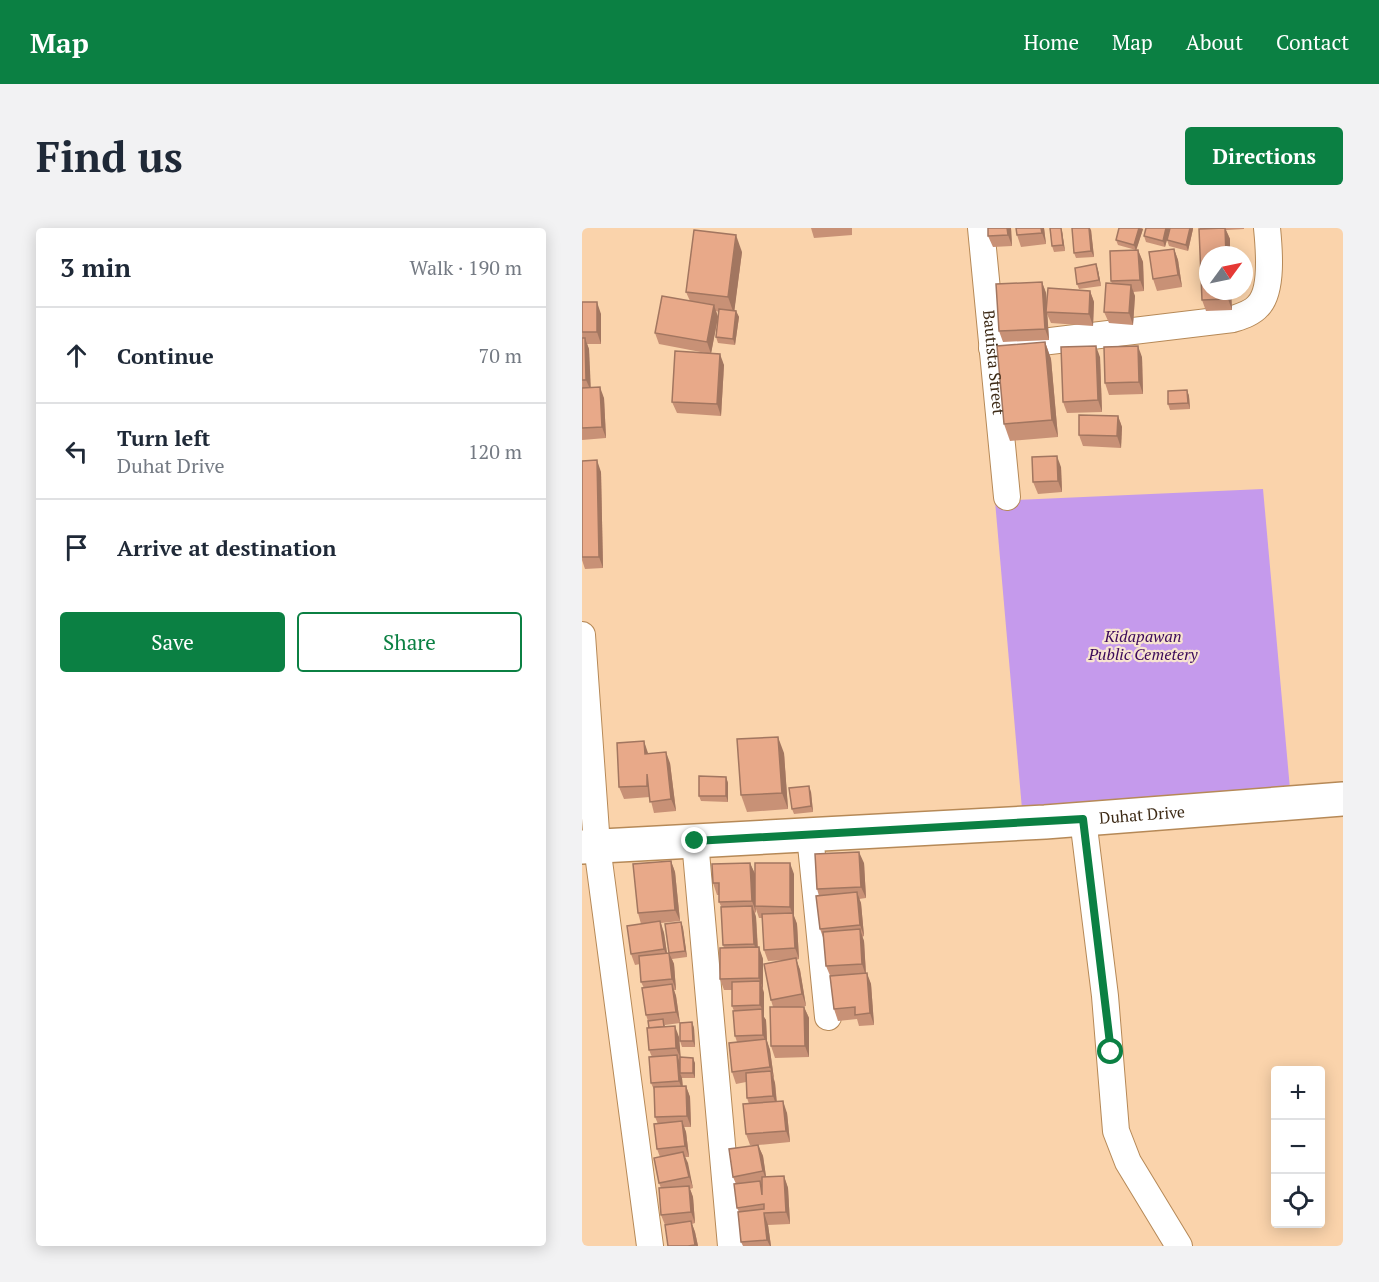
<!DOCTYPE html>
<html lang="en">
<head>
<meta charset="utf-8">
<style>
  :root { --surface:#fff; --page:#f2f2f3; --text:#1f2937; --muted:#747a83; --line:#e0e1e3; --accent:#0b8043 }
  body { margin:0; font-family:"PT Serif",serif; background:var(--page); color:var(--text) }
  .controls { position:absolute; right:18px; bottom:18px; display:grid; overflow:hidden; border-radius:6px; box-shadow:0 3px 15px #0003 }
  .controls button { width:54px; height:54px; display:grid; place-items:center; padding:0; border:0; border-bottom:2px solid var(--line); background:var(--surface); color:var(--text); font:30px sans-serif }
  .compass { position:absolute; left:617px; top:18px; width:54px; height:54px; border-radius:50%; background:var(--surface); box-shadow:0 3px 15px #0003; rotate:57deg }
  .stop { position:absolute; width:18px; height:18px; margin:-14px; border:4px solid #0b8043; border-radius:50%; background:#fff }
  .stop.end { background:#0b8043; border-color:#fff; box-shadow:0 2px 6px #0008 }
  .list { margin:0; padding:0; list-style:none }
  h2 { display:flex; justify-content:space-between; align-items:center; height:78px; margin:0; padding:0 24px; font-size:26px }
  h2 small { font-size:20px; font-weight:400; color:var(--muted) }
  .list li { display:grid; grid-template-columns:39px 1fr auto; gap:18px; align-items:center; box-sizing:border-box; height:96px; padding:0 24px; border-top:2px solid var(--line) }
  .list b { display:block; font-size:22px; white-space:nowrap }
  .list p { margin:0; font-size:20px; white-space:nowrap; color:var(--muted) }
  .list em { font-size:20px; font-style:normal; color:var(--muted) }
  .actions { display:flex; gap:12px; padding:18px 24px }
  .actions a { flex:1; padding:14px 0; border:2px solid var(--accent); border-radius:6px; text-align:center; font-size:21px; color:var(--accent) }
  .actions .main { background:var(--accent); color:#fff }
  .icon { flex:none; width:33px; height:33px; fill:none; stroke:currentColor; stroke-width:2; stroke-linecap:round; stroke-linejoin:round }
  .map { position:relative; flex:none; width:761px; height:1018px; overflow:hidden; border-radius:6px }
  header { display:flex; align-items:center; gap:36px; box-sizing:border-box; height:84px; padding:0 30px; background:var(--accent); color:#fff }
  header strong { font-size:28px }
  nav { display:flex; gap:33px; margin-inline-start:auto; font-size:21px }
  .intro { display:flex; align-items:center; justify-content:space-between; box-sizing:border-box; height:144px; padding:0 36px }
  h1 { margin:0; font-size:42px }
  .button { padding:15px 27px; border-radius:6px; background:var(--accent); color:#fff; font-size:21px; font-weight:700 }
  main { display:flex; gap:36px; padding:0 36px }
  aside { flex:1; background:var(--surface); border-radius:6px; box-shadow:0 3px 15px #0003 }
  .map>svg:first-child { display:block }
  .green { fill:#c59aec }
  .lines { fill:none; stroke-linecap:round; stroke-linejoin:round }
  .street-casing { stroke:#b68957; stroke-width:28 }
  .secondary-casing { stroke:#b68957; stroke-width:36 }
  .street { stroke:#fff; stroke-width:26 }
  .secondary { stroke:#fff; stroke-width:33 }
  .wall { fill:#c89176 }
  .shaded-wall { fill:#a27660 }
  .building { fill:#e8a989; stroke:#a27660; stroke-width:1.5 }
  .route { stroke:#0b8043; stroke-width:8 }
  .labels { text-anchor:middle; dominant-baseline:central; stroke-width:4.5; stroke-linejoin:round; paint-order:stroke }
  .street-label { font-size:16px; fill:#3d2a16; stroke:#f8e4d0 }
  .park-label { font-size:16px; font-style:italic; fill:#3b0959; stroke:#f8e4d0 }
</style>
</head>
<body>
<header>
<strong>Map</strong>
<nav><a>Home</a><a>Map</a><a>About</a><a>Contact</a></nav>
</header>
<div class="intro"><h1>Find us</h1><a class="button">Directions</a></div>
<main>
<aside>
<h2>3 min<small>Walk · 190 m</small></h2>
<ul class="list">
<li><svg class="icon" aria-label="ahead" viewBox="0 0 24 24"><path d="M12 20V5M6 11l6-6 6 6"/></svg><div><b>Continue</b></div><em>70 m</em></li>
<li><svg class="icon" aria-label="left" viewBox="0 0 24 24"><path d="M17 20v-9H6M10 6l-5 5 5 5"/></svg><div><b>Turn left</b><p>Duhat Drive</p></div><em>120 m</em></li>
<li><svg class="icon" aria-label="arrive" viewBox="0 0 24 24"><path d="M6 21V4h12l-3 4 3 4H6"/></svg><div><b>Arrive at destination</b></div></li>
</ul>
<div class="actions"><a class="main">Save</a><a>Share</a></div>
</aside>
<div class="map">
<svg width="761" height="1018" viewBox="0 0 761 1018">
  <rect width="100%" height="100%" fill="#fad3ab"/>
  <path class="green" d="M681 261 708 561 440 581 413 273Z"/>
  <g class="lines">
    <defs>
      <g id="street">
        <path id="s1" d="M399 0 425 269"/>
        <path d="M410 120 651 91C660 88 670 85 676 78 691 63 687 20 685 0"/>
        <path d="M0 407 15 618 68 1018"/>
        <path d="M501 591 523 768 534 903 546 934 597 1018"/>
        <path d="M228 607 246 789"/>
        <path d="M113 613 149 1018"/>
      </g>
      <g id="secondary">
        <path id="s2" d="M0 619 463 594 761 571"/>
      </g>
    </defs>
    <use href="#street" class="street-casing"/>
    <use href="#secondary" class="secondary-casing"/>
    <use href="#street" class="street"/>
    <use href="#secondary" class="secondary"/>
  </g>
  <g class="wall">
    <path d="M229 0H270V7L232 10Z"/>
    <path d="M429 0 430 18 411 19 406 8Z"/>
    <path d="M462 0 464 16 439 19 435 7Z"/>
    <path d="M537 0H560L561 1 554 22H556L561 34 562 63 551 64 553 68 551 97 527 95 522 84 530 56 529 53 554 22 536 17 534 12Z"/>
    <path d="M618 0H662V1L644 2 648 11V27H626L649 63 650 82 624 83 620 72Z"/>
    <path d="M611 1 606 23 587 18 585 12 583 19 564 14 562 8Z"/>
    <path d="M509 2 512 29 494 30 492 25Z"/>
    <path d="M480 3 483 23 472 24 470 18Z"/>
    <path d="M592 21 596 32 600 59 575 63 571 51Z"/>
    <path d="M160 24 152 83H154L157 89 153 117 136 115 134 109 137 84 134 83 136 89 129 125 142 137 139 188 95 185 90 174 124 125 77 116 73 105 108 73 104 64Z"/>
    <path d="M514 36 516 42 519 58 497 61 495 56Z"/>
    <path d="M460 54 464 65 465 77 508 63 512 74 511 98 469 95 465 86 467 112 421 114 417 103Z"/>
    <path d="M0 74 19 86V116H5L7 121 8 160 22 170 24 210 0 212Z"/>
    <path d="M463 114 469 131 476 209 428 213 422 196Z"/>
    <path d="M518 129 520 184 485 185 481 174Z"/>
    <path d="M560 129 561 166 527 167 523 155Z"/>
    <path d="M605 162 607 168 608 181 588 182 586 176Z"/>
    <path d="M536 188 540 199 539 220 501 218 497 207Z"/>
    <path d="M0 233 19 244 21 340 3 341 0 332Z"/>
    <path d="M479 239 480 264 456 266 451 254Z"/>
    <path d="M202 525 206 581 165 584 159 567Z"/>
    <path d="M66 526 88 535 94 583 72 585 68 569 42 571 37 559Z"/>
    <path d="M144 549 146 555V574L119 573 117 568Z"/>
    <path d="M229 564 231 584 212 586 210 581Z"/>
    <path d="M89 633 93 644 98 693 79 695 82 705 85 725H87L99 694 101 700 105 729 90 731 92 736 94 762H92L94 768 98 795 110 794 112 800 113 819H100L98 813V795L83 797V799L97 809 98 829 113 835V850H100L101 858H104L108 869 109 899H102L104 904 107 929H103L111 960 108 961 111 969 113 995 110 996 113 1004 116 1018H86L83 997 79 987V960L77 955 78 929 75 921 76 896 73 889V864L69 855 70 829 67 822 66 793 64 787 62 760 59 754 58 736 53 737 49 726 59 696 56 685Z"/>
    <path d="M168 635 173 646H212V688L215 696 217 731 214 732 218 742 224 778 217 779H222L227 790V829L193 830 189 818 191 779 189 772 204 732 186 733 182 722 180 690H177L174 681V684L173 685 174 689 176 719 181 731V761L182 765V789L184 792 185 813 188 822 192 851 193 855 195 874 205 885 208 914 176 917 181 928 184 949 202 948 206 960 208 996 186 997 189 1018H161L159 1014 157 984 155 980 154 956 151 949 174 917H168L164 906 167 876 165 870 164 854 154 856 150 844 155 814 153 808 152 783 150 778V762H142L138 751 142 720 141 717 140 680 137 674V667H135L131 655Z"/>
    <path d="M282 635 284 670 277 671 279 675 282 708 280 709 282 713 284 745 289 756 292 797 277 798 275 791 256 793 252 781 249 750 244 738 242 712 238 701 237 668 235 661Z"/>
  </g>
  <g class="shaded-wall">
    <path d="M425 0H429L430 18 426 7Z"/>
    <path d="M459 0H462L464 16 460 5Z"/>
    <path d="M479 0 480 3 483 23 481 17Z"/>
    <path d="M507 0H508L509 2 512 29 509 23Z"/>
    <path d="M557 0 561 1 554 23 552 17Z"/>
    <path d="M584 0H588L583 19 581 13Z"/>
    <path d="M608 0H611V1L606 23 604 17Z"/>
    <path d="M643 0 648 11V27H644Z"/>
    <path d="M154 7 160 24 152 86 146 69Z"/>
    <path d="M592 21 596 32 600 59 596 47Z"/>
    <path d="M556 22 561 34 562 63 558 52Z"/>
    <path d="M514 36 516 42 519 58 517 52Z"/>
    <path d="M460 54 464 65 467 112 463 101Z"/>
    <path d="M549 57 553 68 551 97 547 85Z"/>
    <path d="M508 63 512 74 511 98 507 86Z"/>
    <path d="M646 63H649L650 82 646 71Z"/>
    <path d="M15 74 19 86V116L15 104Z"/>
    <path d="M132 77 136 89 129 126 125 114Z"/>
    <path d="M154 83 157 89 153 117 151 111Z"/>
    <path d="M3 110 7 121 9 163 4 152Z"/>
    <path d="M463 114 469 131 476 209 470 192Z"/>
    <path d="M514 118 518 129 520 184 516 172Z"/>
    <path d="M556 118 560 129 561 166 557 154Z"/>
    <path d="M138 126 142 137 139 188 135 176Z"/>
    <path d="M18 159 22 170 24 210 20 199Z"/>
    <path d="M605 162 607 168 608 181 606 175Z"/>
    <path d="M536 188 540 199 539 220 535 208Z"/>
    <path d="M475 228 479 239 480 264 476 253Z"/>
    <path d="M15 232 19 244 21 340 17 329Z"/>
    <path d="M196 509 202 525 206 581 200 565Z"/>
    <path d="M62 513 66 525 67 538 63 526Z"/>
    <path d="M84 524 88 535 94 583 89 571Z"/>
    <path d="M144 549 146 555V574L144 568Z"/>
    <path d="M227 558 229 564 231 584 229 578Z"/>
    <path d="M277 624 282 635 284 670 279 659Z"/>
    <path d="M89 633 93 644 98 693 93 682Z"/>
    <path d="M168 635 173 646V678L174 684 170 673Z"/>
    <path d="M208 635 212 646V688L215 696 217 731 213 720 211 688 208 679Z"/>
    <path d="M275 664 279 675 282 708 278 697Z"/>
    <path d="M170 678 174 689 176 728 172 716Z"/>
    <path d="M78 693 82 705 86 732 82 721Z"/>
    <path d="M99 694 101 700 105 729 103 723Z"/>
    <path d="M278 701 282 713 284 748 280 736Z"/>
    <path d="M177 719 181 731V761L177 750Z"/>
    <path d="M87 725 92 736 94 762 90 751Z"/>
    <path d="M214 730 218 742 224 778 220 766Z"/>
    <path d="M285 745 289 756 292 797 288 785Z"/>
    <path d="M178 753 182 765V789L184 792 185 813 188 822 192 851 188 839 185 817 181 807 180 781 178 777Z"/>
    <path d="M90 756 94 768 98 795 94 784Z"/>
    <path d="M222 779 227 790V829L223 818Z"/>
    <path d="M110 794 112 800 113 819 111 813Z"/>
    <path d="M93 798 97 809 99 831 94 820Z"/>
    <path d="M95 827 99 838 98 845 100 850 101 864 97 853Z"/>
    <path d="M111 830 113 835V850L111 845Z"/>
    <path d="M189 843 193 855 195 879 191 868Z"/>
    <path d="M104 858 108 869 109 899 105 888Z"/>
    <path d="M201 873 205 885 208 914 204 903Z"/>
    <path d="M100 893 104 904 107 929 103 918Z"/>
    <path d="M176 917 181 928 185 955 181 943Z"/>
    <path d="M101 924 106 935 111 960 107 949Z"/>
    <path d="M202 948 206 960 208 996 204 984Z"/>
    <path d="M107 958 111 969 113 995 109 984Z"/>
    <path d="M182 985 186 997 189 1018H188L185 1012Z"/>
    <path d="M109 993 113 1004 116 1018H114L113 1017Z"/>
  </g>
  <g class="building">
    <path d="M406 0H425L426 7 406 8Z"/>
    <path d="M434 0H459L460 5 435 7Z"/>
    <path d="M468 0H479L481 17 470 18Z"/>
    <path d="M490 0H507L509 23 492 25Z"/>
    <path d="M537 0H557L552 17 534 12Z"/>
    <path d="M564 0H584L581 13 562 8Z"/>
    <path d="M588 0H608L604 17 585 12Z"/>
    <path d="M643 0 644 27H626V63H646V71L620 72 617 1Z"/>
    <path d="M112 2 154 7 146 69 104 64Z"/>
    <path d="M592 21 596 47 571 51 567 24Z"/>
    <path d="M556 22 558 52 529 53 528 23Z"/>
    <path d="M514 36 517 52 495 56 493 40Z"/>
    <path d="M460 54 463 101 417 103 414 56Z"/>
    <path d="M524 55 549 57 547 85 522 84Z"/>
    <path d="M466 60 508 63 507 86 464 84Z"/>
    <path d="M80 68 132 77 125 114 73 105Z"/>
    <rect x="0" y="74" width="15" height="30"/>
    <path d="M137 81 154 83 151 111 134 109Z"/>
    <path d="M0 110H3L4 152H0Z"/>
    <path d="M463 114 470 192 422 196 415 118Z"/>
    <path d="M514 118 516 172 481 174 479 119Z"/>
    <path d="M556 118 557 154 523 155 522 119Z"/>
    <path d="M93 123 138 126 135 176 90 174Z"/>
    <path d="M18 159 20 199 0 200V160Z"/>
    <path d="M605 162 606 175 586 176V163Z"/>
    <path d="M497 187 536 188 535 208 497 207Z"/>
    <path d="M475 228 476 253 451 254 450 229Z"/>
    <path d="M15 232 17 329H0V233Z"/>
    <path d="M196 509 200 565 159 567 155 511Z"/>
    <path d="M62 513 63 526 84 524 89 571 68 574 65 546V558L37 559 35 515Z"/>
    <path d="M117 548 144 549V568H117Z"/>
    <path d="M227 558 229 578 210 581 207 560Z"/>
    <path d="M277 624 279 659 235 661 233 626Z"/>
    <path d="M89 633 93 682 56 685 51 636Z"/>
    <path d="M168 635 170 673 137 674V655H131L130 636Z"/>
    <path d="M173 635H208V679L173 678Z"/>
    <path d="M275 664 278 697 238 701 234 668Z"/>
    <path d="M170 678 172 716 141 717 139 679Z"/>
    <path d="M211 685 213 720 182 722 180 686Z"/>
    <path d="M78 693 82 721 49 726 45 698Z"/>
    <path d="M99 694 103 723 87 725 83 696Z"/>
    <path d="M278 701 280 736 244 738 241 704Z"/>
    <path d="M177 719V750L138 751V720Z"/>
    <path d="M87 725 90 751 59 754 57 728Z"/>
    <path d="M214 730 220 766 189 772 182 736Z"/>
    <path d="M285 745 288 785 273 787V779L252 781 248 748Z"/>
    <path d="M178 753V777L150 778V754Z"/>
    <path d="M90 756 94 784 64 787 60 760Z"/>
    <path d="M188 779H222L223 818H189Z"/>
    <path d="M180 781 181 807 153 808 151 783Z"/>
    <path d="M81 791 82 799 67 800 66 793Z"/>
    <path d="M110 794 111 813H98V795Z"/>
    <path d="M93 798 94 820 67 822 65 800Z"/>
    <path d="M184 811 188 839 150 844 147 815Z"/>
    <path d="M95 827 97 853 69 855 67 829Z"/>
    <path d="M98 829 111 830V845H98Z"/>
    <path d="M189 843 191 868 165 870 164 845Z"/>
    <path d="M104 858 105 888 73 889 72 859Z"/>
    <path d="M201 873 204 903 164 906 161 876Z"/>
    <path d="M100 893 103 918 75 921 72 896Z"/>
    <path d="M176 917 181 943 151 949 147 921Z"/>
    <path d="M101 924 107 949 77 955 72 930Z"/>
    <path d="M202 948 204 984 182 985 185 1012 159 1014 156 984 182 981V976L155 980 152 956 178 953 180 967V949Z"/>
    <path d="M107 958 109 984 79 987 77 960Z"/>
    <path d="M109 993 113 1017 106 1018H86L83 997Z"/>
  </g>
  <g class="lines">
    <path class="route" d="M113 613 501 591 529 824"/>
  </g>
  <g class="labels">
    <g class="street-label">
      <text stroke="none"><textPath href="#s1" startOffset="135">Bautista Street</textPath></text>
      <text stroke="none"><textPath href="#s2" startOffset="561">Duhat Drive</textPath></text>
    </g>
    <g class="park-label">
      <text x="561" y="408">Kidapawan<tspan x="561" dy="18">Public Cemetery</tspan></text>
    </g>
  </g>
</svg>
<div class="controls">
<button>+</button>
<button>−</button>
<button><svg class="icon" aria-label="locate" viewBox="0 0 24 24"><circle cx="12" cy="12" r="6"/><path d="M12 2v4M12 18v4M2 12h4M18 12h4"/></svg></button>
</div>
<svg class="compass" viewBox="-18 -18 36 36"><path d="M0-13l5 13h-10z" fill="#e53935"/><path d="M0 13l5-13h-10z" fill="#747a83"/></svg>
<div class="stop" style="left:529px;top:824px"></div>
<div class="stop end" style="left:113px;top:613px"></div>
</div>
</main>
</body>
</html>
